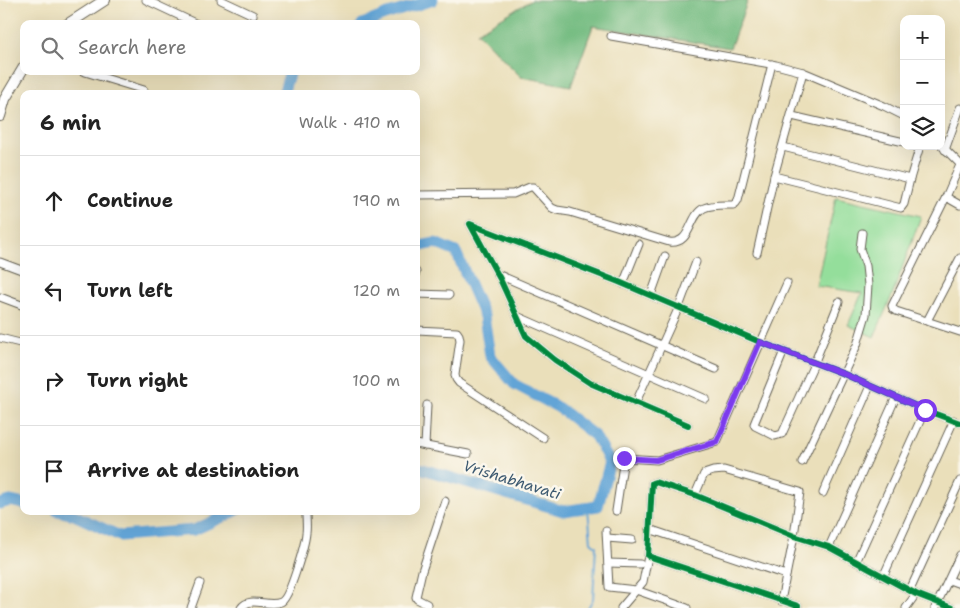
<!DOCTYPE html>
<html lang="en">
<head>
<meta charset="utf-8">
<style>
  :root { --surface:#fff; --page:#f6f6f6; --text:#222; --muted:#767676; --line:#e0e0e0 }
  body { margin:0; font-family:"Shantell Sans",sans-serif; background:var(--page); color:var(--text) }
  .controls { position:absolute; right:15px; top:15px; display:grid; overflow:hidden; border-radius:10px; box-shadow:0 5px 20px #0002 }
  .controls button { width:45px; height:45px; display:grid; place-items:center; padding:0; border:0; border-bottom:1px solid var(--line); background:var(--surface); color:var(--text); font:25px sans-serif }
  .stop { position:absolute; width:15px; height:15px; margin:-11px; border:4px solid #7c3aed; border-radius:50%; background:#fff }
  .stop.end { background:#7c3aed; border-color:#fff; box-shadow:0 1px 5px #0008 }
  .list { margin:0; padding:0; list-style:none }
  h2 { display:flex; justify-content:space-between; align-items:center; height:65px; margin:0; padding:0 20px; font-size:21px }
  h2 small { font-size:16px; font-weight:400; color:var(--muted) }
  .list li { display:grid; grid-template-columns:32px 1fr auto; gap:15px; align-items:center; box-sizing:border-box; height:90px; padding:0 20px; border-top:1px solid var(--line) }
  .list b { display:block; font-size:19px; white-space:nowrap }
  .list em { font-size:16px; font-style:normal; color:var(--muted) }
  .icon { flex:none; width:28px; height:28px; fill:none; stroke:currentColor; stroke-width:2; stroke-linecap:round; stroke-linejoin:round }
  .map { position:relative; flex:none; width:960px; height:608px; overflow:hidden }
  .search { position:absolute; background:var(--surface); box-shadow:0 5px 20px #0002; left:20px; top:20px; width:400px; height:55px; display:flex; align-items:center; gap:12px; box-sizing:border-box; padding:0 18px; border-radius:10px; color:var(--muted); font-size:19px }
  .panel { position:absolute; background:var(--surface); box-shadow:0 5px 20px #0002; left:20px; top:90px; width:400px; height:425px; border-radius:10px }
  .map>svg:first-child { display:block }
  .green { fill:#94de9b; stroke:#587d5c }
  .forest { fill:#77bd83; stroke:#4a6c50 }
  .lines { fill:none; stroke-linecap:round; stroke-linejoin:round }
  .stream { stroke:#62a4d6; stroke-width:2 }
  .river { stroke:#62a4d6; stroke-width:11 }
  .street-casing { stroke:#646053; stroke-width:9 }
  .secondary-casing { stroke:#646053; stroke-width:12 }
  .street { stroke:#fff; stroke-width:7 }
  .secondary { stroke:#fff; stroke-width:10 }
  .cycleway-casing { stroke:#fbf7ec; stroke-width:9 }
  .cycleway { stroke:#00873e; stroke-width:6 }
  .route { stroke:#7c3aed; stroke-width:6 }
  .labels { text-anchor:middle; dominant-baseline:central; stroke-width:5; stroke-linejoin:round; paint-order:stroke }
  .water-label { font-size:15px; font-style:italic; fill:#3c5970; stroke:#fbf7ec }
</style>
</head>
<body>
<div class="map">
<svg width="960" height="608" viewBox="0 0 960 608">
  <rect width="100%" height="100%" fill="#fbf7ec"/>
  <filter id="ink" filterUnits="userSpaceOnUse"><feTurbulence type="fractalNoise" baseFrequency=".02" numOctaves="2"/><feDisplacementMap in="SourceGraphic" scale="10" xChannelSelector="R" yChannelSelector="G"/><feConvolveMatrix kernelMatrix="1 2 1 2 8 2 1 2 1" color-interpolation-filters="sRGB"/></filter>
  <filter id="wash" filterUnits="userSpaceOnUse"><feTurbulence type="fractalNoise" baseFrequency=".0096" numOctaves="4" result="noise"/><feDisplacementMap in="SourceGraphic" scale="20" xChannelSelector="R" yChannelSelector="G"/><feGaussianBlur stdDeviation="1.12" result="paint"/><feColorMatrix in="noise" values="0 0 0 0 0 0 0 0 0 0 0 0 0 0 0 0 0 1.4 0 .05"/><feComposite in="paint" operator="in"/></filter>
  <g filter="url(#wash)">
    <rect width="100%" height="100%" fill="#eadfba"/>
    <path class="green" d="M836 197 921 216 893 293 874 337 848 325 862 293 816 286Z"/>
    <path class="forest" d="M532 0H748L730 48 593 26 571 86 521 77 477 32Z"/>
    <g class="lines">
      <path class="stream" d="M588 608 593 599 596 546 591 542 588 508"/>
      <g class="river">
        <path d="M362 24 385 15 433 0"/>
        <path d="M283 94 290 71"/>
        <path d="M416 247 435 243 456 252 484 316 490 356 514 384 559 408 595 436 610 462 598 506 563 511 416 467"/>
        <path d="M0 504 10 501 24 504"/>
        <path d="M57 511 74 515 120 536 194 530 236 511"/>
      </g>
    </g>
  </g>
  <g filter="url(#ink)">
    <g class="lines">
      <defs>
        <g id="street">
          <path d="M146 0 197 24"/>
          <path d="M221 0 253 15"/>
          <path d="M611 36 776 65 803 72 884 106 904 116"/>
          <path d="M82 71 144 90"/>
          <path d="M803 72 774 176 901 208 904 204 910 179 920 146"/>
          <path d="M792 116 904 142"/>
          <path d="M942 146 960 164"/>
          <path d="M783 147 910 179"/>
          <path d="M945 150 960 108"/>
          <path d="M960 165 946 197 892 306 893 309 896 311 960 332"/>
          <path d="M416 195 513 194 530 187H533L552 208 557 210 570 212 669 242C692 245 688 216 704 208 712 204 725 205 733 205L736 203 738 200 772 64"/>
          <path d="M946 197 960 205"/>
          <path d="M757 253 774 176"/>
          <path d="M0 262 24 271"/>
          <path d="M416 273V272"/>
          <path d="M497 274 716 369"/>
          <path d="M623 284 639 244"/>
          <path d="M416 294 449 295"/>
          <path d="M651 295 665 256"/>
          <path d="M0 297 24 306"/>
          <path d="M517 316 706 399"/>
          <path d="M927 321 960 258"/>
          <path d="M416 330 457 332 459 335 460 340 455 375 456 379 459 383 543 438"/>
          <path d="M0 338 24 344"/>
          <path d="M784 351 754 424 755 426 775 436 782 434 814 364 839 302"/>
          <path d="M636 402 679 307 696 262"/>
          <path d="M688 425 590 383 555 360 526 336 500 279 470 224 619 282 760 342 844 374 925 410 960 423"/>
          <path d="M416 444 468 454"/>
          <path d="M425 446 427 405"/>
          <path d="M802 462 857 345 866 315 868 285 866 266 860 249 862 233"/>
          <path d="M823 493 870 386"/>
          <path d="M695 495 704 474 713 471 724 470 800 492 794 536 781 601"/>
          <path d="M616 511 624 458 657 460 717 442 787 283"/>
          <path d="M649 529 786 575"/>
          <path d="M606 531 609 587 636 590 687 608"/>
          <path d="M607 538 632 540"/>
          <path d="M829 547 896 397"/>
          <path d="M856 562 925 410"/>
          <path d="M608 563 640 564"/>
          <path d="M883 577 954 420"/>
          <path d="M949 580 960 584"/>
          <path d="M910 590 960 481"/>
          <path d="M798 606 648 556 652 483 655 482 695 495 794 536 829 547 916 594 952 608"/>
          <path d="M191 608 200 583"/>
          <path d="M241 608C250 595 268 608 281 602 290 598 305 544 306 533 307 527 306 520 306 514"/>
          <path d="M427 608V604L417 599 416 597 422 571 445 501"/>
          <path d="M621 608 643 582 648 556"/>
          <path d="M906 608 916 594"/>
          <path d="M935 608 960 555"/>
        </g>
        <g id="secondary">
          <path d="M68 24 105 0"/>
          <path d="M0 116 5 99 24 67"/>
        </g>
      </defs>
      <use href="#street" class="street-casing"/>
      <use href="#secondary" class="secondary-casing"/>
      <use href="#street" class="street"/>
      <use href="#secondary" class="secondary"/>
      <defs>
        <g id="cycleway">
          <path d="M688 425 590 383 555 360 526 336 500 279 470 224 619 282 760 342 844 374 925 410 960 423"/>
          <path d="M798 606 648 556 652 483 655 482 695 495 794 536 829 547 916 594 952 608"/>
        </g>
      </defs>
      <use href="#cycleway" class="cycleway-casing"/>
      <use href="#cycleway" class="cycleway"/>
    </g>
  </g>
  <g class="lines" filter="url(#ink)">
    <path class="route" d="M624 458 656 460 717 442 760 342 844 374 925 410"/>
  </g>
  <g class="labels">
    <g class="water-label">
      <text transform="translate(512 480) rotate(17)">Vrishabhavati</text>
    </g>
  </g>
</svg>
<div class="controls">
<button>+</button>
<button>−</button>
<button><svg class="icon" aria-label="layers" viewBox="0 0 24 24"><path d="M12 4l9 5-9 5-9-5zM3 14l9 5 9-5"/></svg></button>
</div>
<div class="stop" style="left:925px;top:410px"></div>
<div class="stop end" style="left:624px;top:458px"></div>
<div class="search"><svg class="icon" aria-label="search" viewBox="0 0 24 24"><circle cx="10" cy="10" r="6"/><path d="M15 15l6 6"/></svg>Search here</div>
<section class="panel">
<h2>6 min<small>Walk · 410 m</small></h2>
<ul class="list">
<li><svg class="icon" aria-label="ahead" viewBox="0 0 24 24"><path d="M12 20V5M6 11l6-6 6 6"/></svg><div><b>Continue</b></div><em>190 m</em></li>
<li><svg class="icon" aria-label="left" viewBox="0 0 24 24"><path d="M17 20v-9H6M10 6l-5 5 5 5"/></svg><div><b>Turn left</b></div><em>120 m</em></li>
<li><svg class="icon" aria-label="right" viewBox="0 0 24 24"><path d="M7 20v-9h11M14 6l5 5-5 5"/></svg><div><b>Turn right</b></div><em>100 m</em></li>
<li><svg class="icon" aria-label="arrive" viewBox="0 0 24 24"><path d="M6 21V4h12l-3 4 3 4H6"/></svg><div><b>Arrive at destination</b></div></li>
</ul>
</section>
</div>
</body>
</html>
